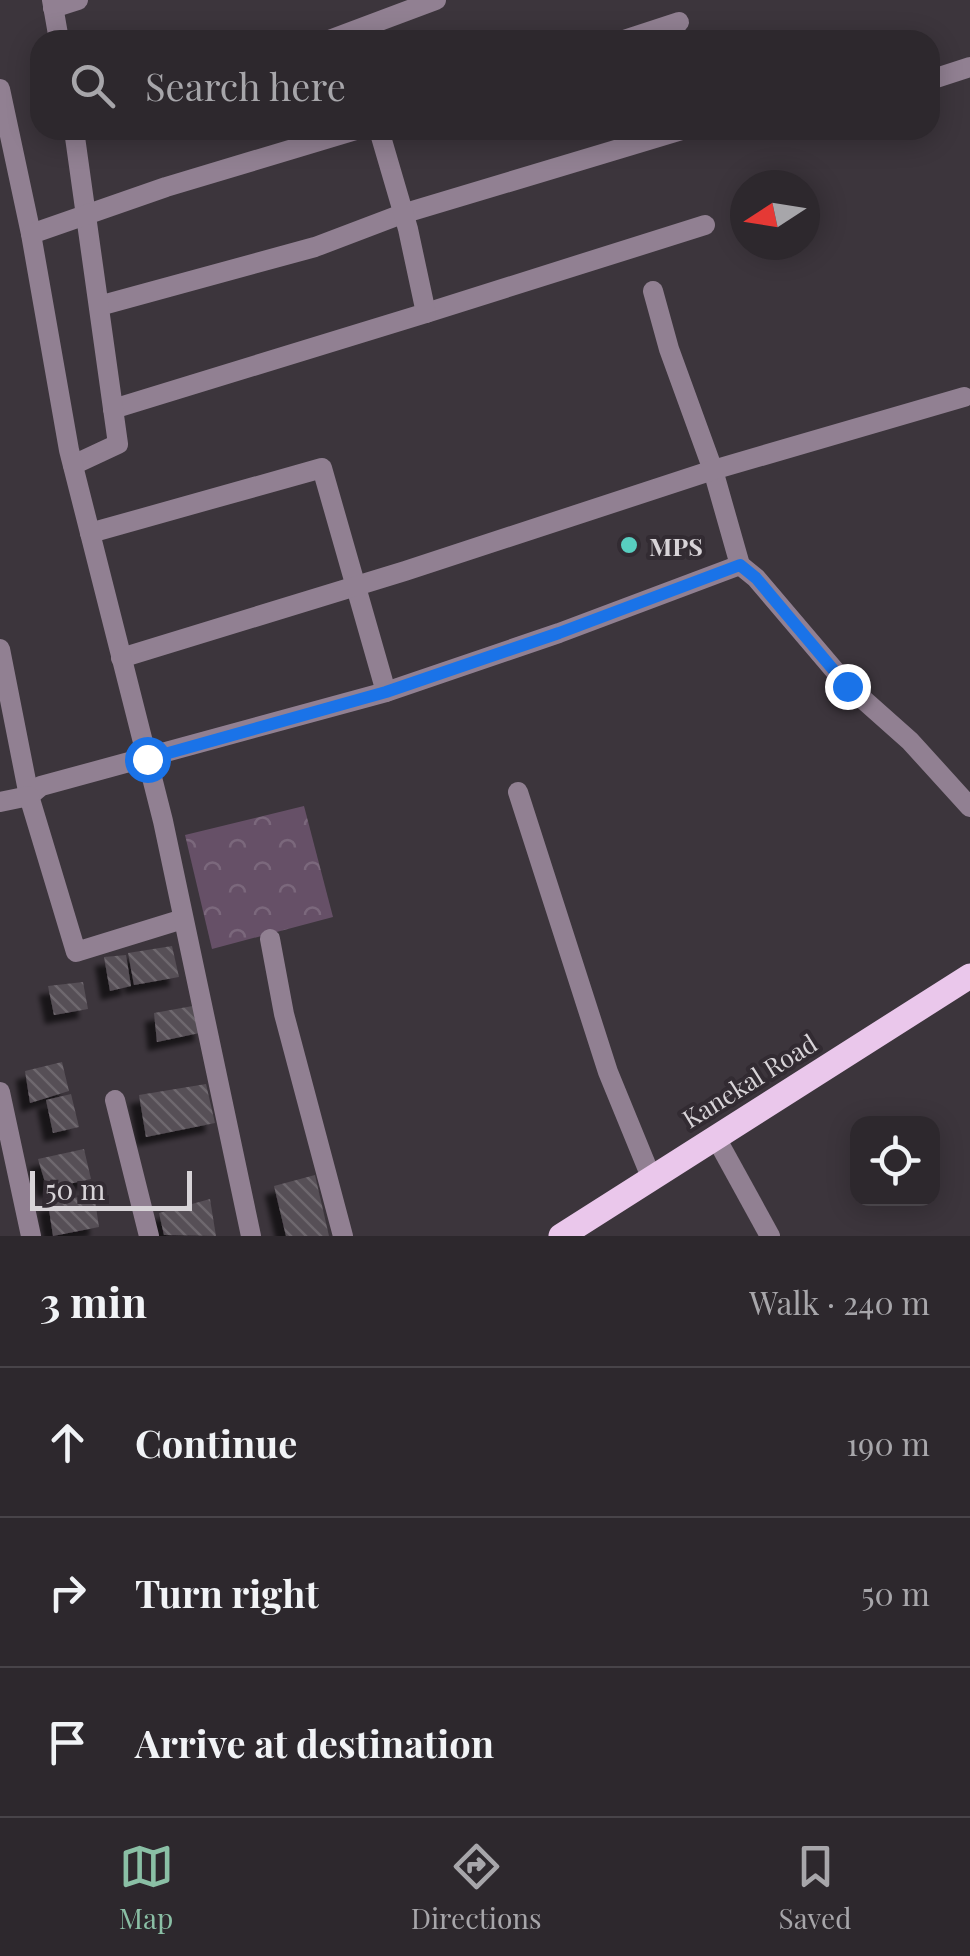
<!DOCTYPE html>
<html lang="en">
<head>
<meta charset="utf-8">
<style>
  :root { --surface:#2d282d; --page:#393439; --text:#f1f3f6; --muted:#a7a6aa; --line:#484449; --accent:#8abfa5 }
  body { margin:0; font-family:"Playfair Display",serif; background:var(--page); color:var(--text) }
  .controls { position:absolute; right:30px; bottom:30px; display:grid; overflow:hidden; border-radius:20px; box-shadow:0 5px 25px #0003 }
  .controls button { width:90px; height:90px; display:grid; place-items:center; padding:0; border:0; border-bottom:2px solid var(--line); background:var(--surface); color:var(--text); font:50px sans-serif }
  .compass { position:absolute; left:730px; top:170px; width:90px; height:90px; border-radius:50%; background:var(--surface); box-shadow:0 5px 25px #0003; rotate:258deg }
  .scale { position:absolute; left:30px; bottom:25px; width:162px; box-sizing:border-box; padding-left:10px; border:5px solid #d8d4d8; border-top:0; font-size:28px; line-height:35px; white-space:nowrap; color:#d8d4d8; -webkit-text-stroke:8px #322b32; paint-order:stroke }
  .stop { position:absolute; width:30px; height:30px; margin:-22px; border:8px solid #1a73e8; border-radius:50%; background:#fff }
  .stop.end { background:#1a73e8; border-color:#fff; box-shadow:0 2px 10px #0008 }
  .list { margin:0; padding:0; list-style:none }
  h2 { display:flex; justify-content:space-between; align-items:center; height:130px; margin:0; padding:0 40px; font-size:42px }
  h2 small { font-size:32px; font-weight:400; color:var(--muted) }
  .list li { display:grid; grid-template-columns:65px 1fr auto; gap:30px; align-items:center; box-sizing:border-box; height:150px; padding:0 40px; border-top:2px solid var(--line) }
  .list b { display:block; font-size:38px; white-space:nowrap }
  .list em { font-size:32px; font-style:normal; color:var(--muted) }
  .icon { flex:none; width:55px; height:55px; fill:none; stroke:currentColor; stroke-width:2; stroke-linecap:round; stroke-linejoin:round }
  .map { position:relative; flex:none; width:970px; height:1236px; overflow:hidden }
  .search { position:absolute; background:var(--surface); box-shadow:0 5px 25px #0003; left:30px; right:30px; top:30px; height:110px; display:flex; align-items:center; gap:25px; box-sizing:border-box; padding:0 35px; border-radius:30px; color:var(--muted); font-size:38px }
  .sheet { height:580px; background:var(--surface) }
  nav { display:flex; justify-content:space-around; align-items:center; box-sizing:border-box; height:140px; border-top:2px solid var(--line); background:var(--surface); font-size:28px; color:var(--muted) }
  nav a { display:grid; justify-items:center; gap:5px }
  nav .on { color:var(--accent) }
  .map>svg:first-child { display:block }
  .park { fill:url(#park-crowns) }
  .building { fill:url(#building-back-hatch); filter:url(#shadow) }
  .lines { fill:none; stroke-linecap:round; stroke-linejoin:round }
  .minor { stroke:#918092; stroke-width:20 }
  .primary { stroke:#eac7eb; stroke-width:25 }
  .route { stroke:#1a73e8; stroke-width:12 }
  .poi-dot { fill:#58cec0; stroke:#322b32; stroke-width:4 }
  .labels { text-anchor:middle; dominant-baseline:central; stroke-width:8; stroke-linejoin:round; paint-order:stroke }
  .poi-label { font-size:25px; font-weight:bold; fill:#d8d4d8; stroke:#322b32; text-anchor:start }
  .street-label { font-size:25px; fill:#d8d4d8; stroke:#322b32 }
</style>
</head>
<body>
<div class="map">
<svg width="970" height="1236" viewBox="0 0 970 1236">
  <defs>
    <pattern id="park-crowns" width="20" height="18" patternUnits="userSpaceOnUse" patternTransform="scale(2.5)"><rect width="20" height="18" fill="#665067"/><path d="M2 6a3 3 0 1 1 6 0M12 15a3 3 0 1 1 6 0" fill="none" stroke="#7b687c"/></pattern>
    <pattern id="building-back-hatch" width="6" height="6" patternUnits="userSpaceOnUse" patternTransform="scale(2.5)"><rect width="6" height="6" fill="#564f56"/><path d="M-1 5l2 2M0 0l6 6M5-1l2 2" fill="none" stroke="#6e676e"/></pattern>
    <filter id="shadow"><feDropShadow dx="-9" dy="9" stdDeviation="2.5" flood-color="#0009"/></filter>
  </defs>
  <rect width="100%" height="100%" fill="#3c353c"/>
  <path class="park" d="M304 806 333 917 212 949 185 835Z"/>
  <g class="building">
    <path d="M172 946 179 977 134 985 128 953Z"/>
    <path d="M126 955 131 986 110 991 104 957Z"/>
    <path d="M83 982 88 1009 54 1015 48 986Z"/>
    <path d="M198 1005 204 1032 157 1042 154 1013Z"/>
    <path d="M62 1062 69 1091 30 1103 25 1071Z"/>
    <path d="M206 1084 215 1123 146 1137 139 1095Z"/>
    <path d="M71 1094 79 1127 53 1133 46 1100Z"/>
    <path d="M84 1149 91 1179 47 1189 38 1159Z"/>
    <path d="M315 1175 329 1236H286L274 1186Z"/>
    <path d="M94 1194 99 1227 53 1236 48 1203Z"/>
    <path d="M210 1199 216 1236 164 1235 159 1213Z"/>
  </g>
  <g class="lines">
    <g class="minor">
      <path d="M52 0 59 40"/>
      <path d="M53 8 78 0"/>
      <path d="M329 40 436 0"/>
      <path d="M624 40 679 22"/>
      <path d="M930 80 970 67"/>
      <path d="M0 89 31 234"/>
      <path d="M653 291 669 349 713 470 740 565"/>
      <path d="M99 306 315 247 402 214 682 130"/>
      <path d="M426 313 705 225"/>
      <path d="M113 409 426 313 408 229 379 130"/>
      <path d="M73 465 118 444 74 130"/>
      <path d="M90 533 322 468 386 692"/>
      <path d="M0 649 29 796 41 786 386 692 559 633 740 565 756 578 847 685 910 741 970 807"/>
      <path d="M121 658 405 571 713 470 964 397"/>
      <path d="M518 792 608 1072 651 1177"/>
      <path d="M0 802 29 796 76 952 183 919"/>
      <path d="M270 939 284 1014 343 1236"/>
      <path d="M0 1092 31 1236"/>
      <path d="M115 1100 149 1236"/>
      <path d="M715 1136 770 1236"/>
      <path d="M251 1236 163 821 69 450 31 234 166 187 356 130"/>
    </g>
    <path class="primary" d="M561 1236 970 976"/>
  </g>
  <g class="lines">
    <path class="route" d="M147 759 386 692 559 633 740 565 756 578 847 686"/>
  </g>
  <circle class="poi-dot" cx="629" cy="545" r="10"/>
  <g class="labels">
    <g class="poi-label">
      <text x="649" y="545">MPS</text>
    </g>
    <g class="street-label">
      <text transform="translate(749 1080) rotate(-32)">Kanekal Road</text>
    </g>
  </g>
</svg>
<div class="controls">
<button><svg class="icon" aria-label="locate" viewBox="0 0 24 24"><circle cx="12" cy="12" r="6"/><path d="M12 2v4M12 18v4M2 12h4M18 12h4"/></svg></button>
</div>
<svg class="compass" viewBox="-18 -18 36 36"><path d="M0-13l5 13h-10z" fill="#e53935"/><path d="M0 13l5-13h-10z" fill="#a7a6aa"/></svg>
<div class="scale">50 m</div>
<div class="stop" style="left:147px;top:759px"></div>
<div class="stop end" style="left:847px;top:686px"></div>
<div class="search"><svg class="icon" aria-label="search" viewBox="0 0 24 24"><circle cx="10" cy="10" r="6"/><path d="M15 15l6 6"/></svg>Search here</div>
</div>
<section class="sheet">
<h2>3 min<small>Walk · 240 m</small></h2>
<ul class="list">
<li><svg class="icon" aria-label="ahead" viewBox="0 0 24 24"><path d="M12 20V5M6 11l6-6 6 6"/></svg><div><b>Continue</b></div><em>190 m</em></li>
<li><svg class="icon" aria-label="right" viewBox="0 0 24 24"><path d="M7 20v-9h11M14 6l5 5-5 5"/></svg><div><b>Turn right</b></div><em>50 m</em></li>
<li><svg class="icon" aria-label="arrive" viewBox="0 0 24 24"><path d="M6 21V4h12l-3 4 3 4H6"/></svg><div><b>Arrive at destination</b></div></li>
</ul>
</section>
<nav>
<a class="on"><svg class="icon" aria-label="map" viewBox="0 0 24 24"><path d="M3 6l6-2 6 2 6-2v14l-6 2-6-2-6 2zM9 4v14M15 6v14"/></svg>Map</a>
<a><svg class="icon" aria-label="directions" viewBox="0 0 24 24"><path d="M12 3l9 9-9 9-9-9zM9 14v-3h6M13 9l2 2-2 2"/></svg>Directions</a>
<a><svg class="icon" aria-label="saved" viewBox="0 0 24 24"><path d="M7 4h10v16l-5-4-5 4z"/></svg>Saved</a>
</nav>
</body>
</html>
